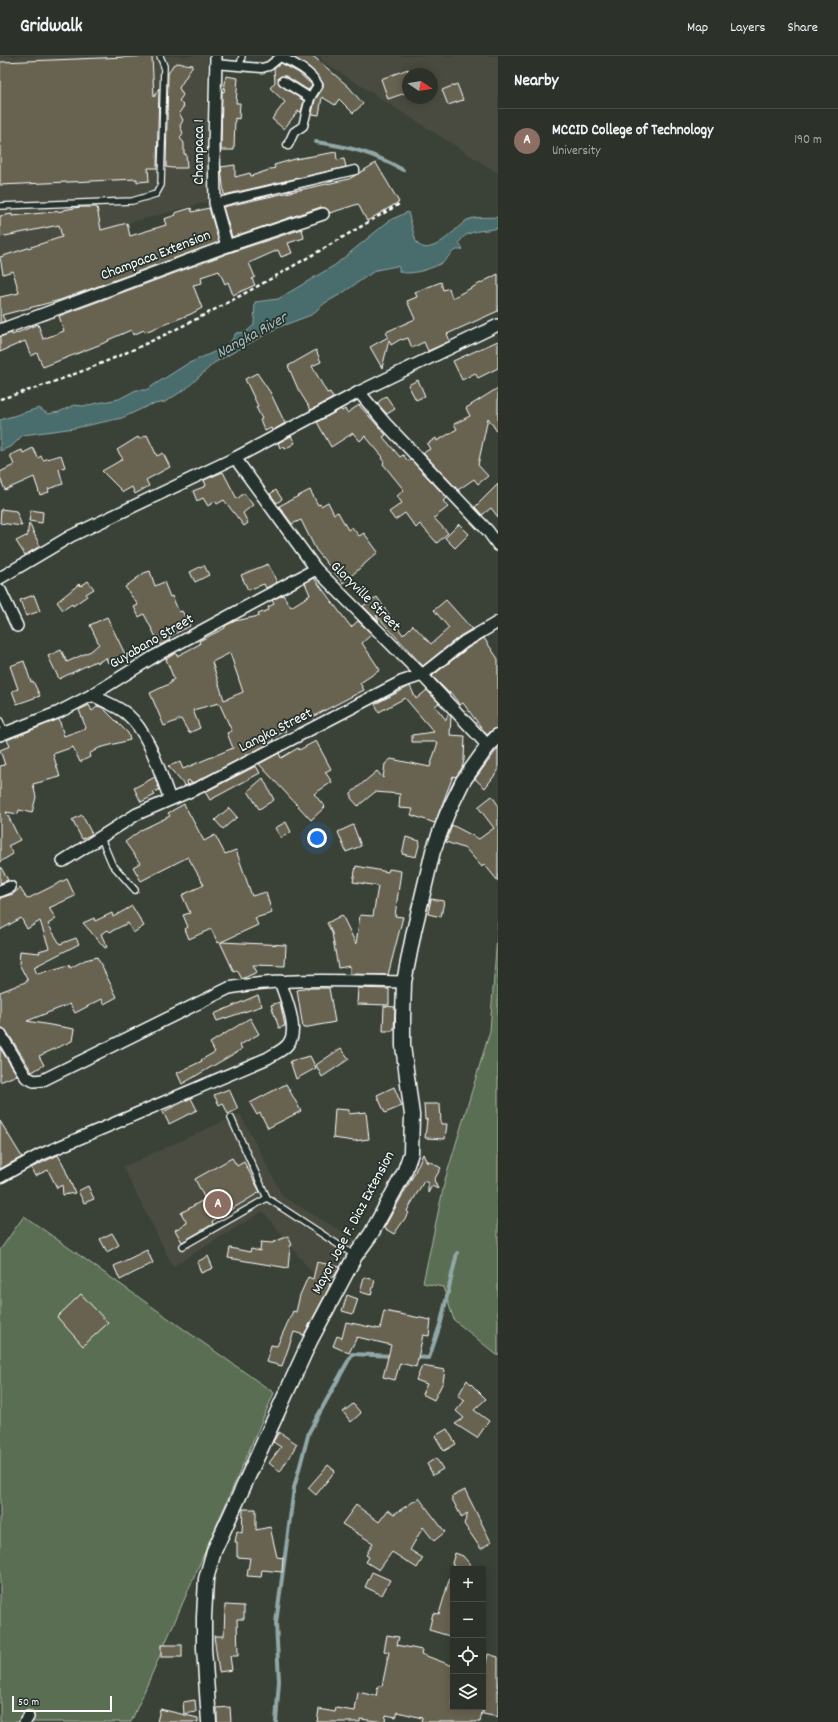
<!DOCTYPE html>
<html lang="en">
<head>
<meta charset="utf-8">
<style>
  :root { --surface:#2c322a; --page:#383e36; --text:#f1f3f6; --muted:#a6aaa8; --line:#484d47; --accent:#95b2f1 }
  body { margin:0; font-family:Dekko,sans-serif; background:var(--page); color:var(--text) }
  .controls { position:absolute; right:12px; bottom:12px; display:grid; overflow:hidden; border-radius:0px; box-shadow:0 2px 10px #0003 }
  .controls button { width:36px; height:36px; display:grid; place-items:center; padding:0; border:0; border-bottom:1px solid var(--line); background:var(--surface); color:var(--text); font:20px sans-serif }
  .compass { position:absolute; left:402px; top:12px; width:36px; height:36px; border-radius:50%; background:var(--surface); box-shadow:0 2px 10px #0003; rotate:102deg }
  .scale { position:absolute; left:12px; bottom:10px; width:100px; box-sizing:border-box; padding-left:4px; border:2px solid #fff; border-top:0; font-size:11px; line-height:14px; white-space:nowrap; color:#fff; -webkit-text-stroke:3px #26332d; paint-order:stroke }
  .you { position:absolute; left:317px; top:782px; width:14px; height:14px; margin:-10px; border:3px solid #fff; border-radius:50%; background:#1a73e8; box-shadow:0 0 0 6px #1a73e833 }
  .badge { display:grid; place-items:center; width:26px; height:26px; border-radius:50%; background:var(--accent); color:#fff; font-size:13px; font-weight:700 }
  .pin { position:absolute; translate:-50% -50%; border:2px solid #fff; box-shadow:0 1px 4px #0006 }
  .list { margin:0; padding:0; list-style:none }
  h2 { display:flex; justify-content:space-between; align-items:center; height:52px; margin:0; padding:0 16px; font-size:17px }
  h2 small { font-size:13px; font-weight:400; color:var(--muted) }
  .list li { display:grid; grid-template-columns:26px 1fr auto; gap:12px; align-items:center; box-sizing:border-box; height:64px; padding:0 16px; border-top:1px solid var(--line) }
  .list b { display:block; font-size:15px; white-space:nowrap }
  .list p { margin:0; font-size:13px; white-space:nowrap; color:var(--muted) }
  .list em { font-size:13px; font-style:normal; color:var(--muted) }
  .icon { flex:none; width:22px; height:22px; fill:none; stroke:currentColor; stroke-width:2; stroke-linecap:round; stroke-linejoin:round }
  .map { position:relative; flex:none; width:498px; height:1666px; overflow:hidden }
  header { display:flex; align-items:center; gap:24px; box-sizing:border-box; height:56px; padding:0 20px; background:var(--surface); border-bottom:1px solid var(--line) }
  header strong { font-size:19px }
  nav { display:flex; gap:22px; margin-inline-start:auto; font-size:14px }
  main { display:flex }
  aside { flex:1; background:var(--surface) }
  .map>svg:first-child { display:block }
  .built { fill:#484c40; fill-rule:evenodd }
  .green { fill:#5a6e52; stroke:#acb6a8 }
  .water { fill:#496d6d; stroke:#92a7a7 }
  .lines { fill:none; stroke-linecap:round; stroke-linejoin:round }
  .stream { stroke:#92a7a7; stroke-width:4 }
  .building { fill:#676451; stroke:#fff; fill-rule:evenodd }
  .service-casing { stroke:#fff; stroke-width:8 }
  .pedestrian-casing { stroke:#fff; stroke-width:11 }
  .minor-casing { stroke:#fff; stroke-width:14 }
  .tertiary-casing { stroke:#fff; stroke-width:17 }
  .path { stroke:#fff; stroke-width:2.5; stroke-dasharray:4 3; stroke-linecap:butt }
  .service { stroke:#26332d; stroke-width:5.5 }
  .pedestrian { stroke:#26332d; stroke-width:8 }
  .minor { stroke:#26332d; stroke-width:11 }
  .tertiary { stroke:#26332d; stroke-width:14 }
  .labels { text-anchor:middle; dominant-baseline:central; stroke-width:3.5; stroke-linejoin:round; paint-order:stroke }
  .street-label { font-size:15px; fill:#fff; stroke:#26332d }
  .water-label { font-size:16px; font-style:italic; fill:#adbdbd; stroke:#26332d }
</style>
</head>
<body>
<header>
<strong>Gridwalk</strong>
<nav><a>Map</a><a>Layers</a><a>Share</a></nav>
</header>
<main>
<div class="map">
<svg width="498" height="1666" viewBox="0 0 498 1666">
  <rect width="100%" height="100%" fill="#3a4238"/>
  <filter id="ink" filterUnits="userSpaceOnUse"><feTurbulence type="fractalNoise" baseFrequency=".025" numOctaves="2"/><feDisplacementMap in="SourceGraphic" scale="8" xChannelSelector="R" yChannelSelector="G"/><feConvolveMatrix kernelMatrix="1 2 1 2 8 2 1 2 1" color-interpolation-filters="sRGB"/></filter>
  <g filter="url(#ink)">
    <g class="built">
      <path d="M0 0H207V146L0 201Z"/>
      <path d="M321 0H498V117L322 5ZM408 18H432V42H408Z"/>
      <path d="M240 1058 283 1141 363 1188 342 1227 313 1218 263 1155 173 1210 123 1111Z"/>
    </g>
    <g class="green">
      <path d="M498 866V1300L454 1264 443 1231 423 1227 445 1124 490 975Z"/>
      <path d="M24 1160 274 1337 131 1666H0V1194Z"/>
    </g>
    <path class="water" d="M408 156 416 186C430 205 457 170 467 164 476 160 488 162 498 161V172C485 176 467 172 459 187L463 193C459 195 458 193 454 195 449 198 448 203 443 206 435 212 407 221 399 215V211L397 210 376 214 341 238 325 247 311 259 279 271 214 307 187 332 165 346 150 349 122 362 75 372 23 379 12 390 0 395V364L39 352 48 358 59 356 74 349 83 350 108 345 119 343 136 334H146L187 308 223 292 231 285 236 277 246 276 254 269 255 246 278 243 335 209 390 164Z"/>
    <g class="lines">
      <g class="stream">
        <path d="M316 86C351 91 373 97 403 114"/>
        <path d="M414 1301 429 1302 441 1266 457 1197"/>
        <path d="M276 1666 279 1625 276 1567 294 1432 309 1376 352 1298 393 1300"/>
      </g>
    </g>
    <g class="building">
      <path d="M152 0 154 41 159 32 157 112H148L149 125 137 126V123L0 129V6Z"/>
      <path d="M291 0H313L349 31 363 48 353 57 339 43 335 49 322 41 319 59 312 58 315 44 323 32V27L310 12Z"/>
      <path d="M177 7 193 9 179 32 183 39 179 45 184 50 179 57 183 64 180 70 183 77 180 82 184 87V98H186L187 112H172L166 111 168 18 173 9Z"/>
      <path d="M281 7 299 17 312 29 308 34 286 20H281L278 22 280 29 304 45 301 56 298 55 284 73 272 63 285 46 270 32 275 26 274 13Z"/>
      <path d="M408 13V36L388 43 381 23Z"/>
      <path d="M226 20 238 22 236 47H240L239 63 235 62 234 94H221L222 35 224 36Z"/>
      <path d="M457 28 463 44 448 49 442 34Z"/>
      <path d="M336 96 337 104 344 103 346 111 224 139 221 111 235 109V121L250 117 251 120 275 112 274 109 295 103Z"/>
      <path d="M376 107 399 146 367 165 358 148 330 157 327 153 321 151 232 181 223 151 349 123Z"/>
      <path d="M80 151H97L101 174 127 167 130 180 166 169 164 163 176 159 175 157 191 152 192 156 209 152 219 186 60 244 2 259 5 265 0 267V241L19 237 13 215 3 218 0 201 62 181 59 169 0 181V160L12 158V160L63 155V154Z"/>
      <path d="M302 173 304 182 288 187 292 197 281 201 278 194 249 207 255 221 252 223 255 229 233 239 228 226 225 228 219 215 201 221 202 227 193 229 202 252 191 258 145 276 144 274 133 279 131 274 108 284 109 285 43 311 37 297 31 300 25 285 0 296V281L11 277 12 279 38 268 43 283 64 275 59 260 229 197Z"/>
      <path d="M498 218V255L447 278 450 285 428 295 424 286 412 292 408 282 402 284 401 283 391 289 389 284 382 312 370 291 388 281 386 276 415 263 407 245 417 241 415 236 441 226 443 234 449 232 452 242Z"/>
      <path d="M498 285V312L478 322 475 317 462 324 453 305Z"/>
      <path d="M316 294 321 306 312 310 327 337 330 336 333 342 311 354 298 333 288 310Z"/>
      <path d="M257 317 270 336 285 367 272 375 271 372 265 375 260 364 262 363 256 351 258 350 245 323Z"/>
      <path d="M418 324 425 340 416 344 408 329Z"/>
      <path d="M498 332V377L488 362 478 409 488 420 478 428 474 423 458 434 423 397 430 393 427 388 436 382 437 385 457 373 454 368 470 360 466 352Z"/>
      <path d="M386 340 395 353 387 358 377 347Z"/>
      <path d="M359 349 386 379 383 381 400 401 403 399 408 405 411 404 447 442 443 445 448 451 434 462 448 477 437 487 420 468 416 472 405 457 395 464 389 456 402 447 397 440 404 434 383 408 384 406 381 402 383 401 365 380 360 385 353 377 331 391 317 366 341 353 342 355 345 353 347 357Z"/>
      <path d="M147 379 157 400 163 397 170 411 146 424 149 430 135 438 132 431 123 436 102 415 123 403 117 394 138 381 139 383Z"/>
      <path d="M291 380 295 387 285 393 284 390 280 392 278 387Z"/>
      <path d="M33 392 38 402 41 400 43 404 61 399 65 411 59 413 63 428 48 433 49 436 40 439 34 421 5 434 0 422V416L14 409 10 399 22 394 23 397Z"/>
      <path d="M223 416 237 443 244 437 253 449 243 457 248 467 244 470 224 444 217 448 216 445 208 450 203 442 197 445 193 435 206 430 204 424Z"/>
      <path d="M498 428V461L491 452 482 459 475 451Z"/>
      <path d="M276 434 282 443 277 447 270 438Z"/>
      <path d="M310 434 318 449 320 448 321 450 328 446 334 458 338 456 348 474 352 471 359 480 364 477 378 496 343 527 316 494 301 464 292 468 279 450Z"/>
      <path d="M1 453 16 455 22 470 0 467Z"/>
      <path d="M31 454 43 456 42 467 29 465Z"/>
      <path d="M29 467 40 490 25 499 16 485 26 480 27 481Z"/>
      <path d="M459 468 469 478 455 492 445 482Z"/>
      <path d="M268 508 277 526 266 532 264 528 248 534 241 519Z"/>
      <path d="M204 509 209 519 195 526 190 516Z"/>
      <path d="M150 515 155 530 164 526 170 541 172 540 179 556 182 555 190 570 169 581 170 584 160 589 144 558 139 561 134 551 138 549 125 531 144 517Z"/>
      <path d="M314 522 351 571 358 565 372 578 362 587 380 614 360 627 364 634 312 661 310 658 284 672 286 675 272 682 274 685 197 725 191 727 189 724 187 725 188 729 185 730 168 710 180 706 183 713 233 692 227 677 232 675 219 647 193 654 200 672 189 677 181 663 164 670 150 637 171 627V625L174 623 166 603 176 597 177 600 200 588 199 585 225 572V570L235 565 259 560 258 558 269 554 268 551 274 548 272 544 283 539 291 551 310 539 305 527ZM230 597 243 636 224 644 212 606Z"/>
      <path d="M88 525 94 533 86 538 87 540 73 550 72 548 63 554 57 546 79 528 81 530Z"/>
      <path d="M34 539 40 555 26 560 20 544Z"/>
      <path d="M377 541 403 579 413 569 431 588 449 572 434 554 446 544 472 573 460 580 423 610 376 559 379 566 363 550Z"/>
      <path d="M107 561 125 598 108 607 106 602 97 607 96 605 59 623 48 600 61 594 67 606 91 595 99 588 90 569Z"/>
      <path d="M484 582 498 603V672L492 674 487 679 463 647 460 649 450 636 449 637 432 620 468 592Z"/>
      <path d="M24 605 31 626 33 625 40 640 17 648 12 635 18 633 10 610Z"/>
      <path d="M410 630 416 643 427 634 439 647 435 650 446 664 448 658 451 660 450 679 465 680 464 704 462 712 456 721 453 720 435 767 411 759 413 753 399 752 400 738 375 736 358 750 351 742V737L377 715 383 722 385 708 391 703 430 711 438 686H412V679L434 676 405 642 379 656 375 648Z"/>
      <path d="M89 649 92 655 98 650 103 652 128 677 130 684 99 692 89 698 90 701 80 706 73 691 53 698 60 721 33 728 36 741 32 757 19 754 18 758 6 756 20 784 8 790 13 798 0 806V710L5 709 0 694 10 690 7 684 59 663 64 680 86 672 79 654Z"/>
      <path d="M316 685 331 713 325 716 332 726 314 738 325 751 311 764 259 708 279 697 281 702 298 692 299 694Z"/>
      <path d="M498 692V715L485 732 475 723Z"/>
      <path d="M256 710 260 717 210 744 205 736Z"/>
      <path d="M155 721 159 734 153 736 155 739 141 746 134 732Z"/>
      <path d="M263 722 274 744 259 753 248 735Z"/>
      <path d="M492 740 498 749V825L484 808 482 811 466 793 446 786 452 769 479 783 494 772 478 751Z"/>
      <path d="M184 748 204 785 215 779 225 798 236 794 252 840 266 836 272 857 255 862 258 869 221 886 286 889 285 910 253 909 257 916 242 923 237 914 234 916 220 886 218 887 211 873 189 883 185 873 188 871 183 859 190 857 182 839 204 829 188 801 141 825 133 811 140 807 125 786 141 774 170 760 168 757Z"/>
      <path d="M229 752 237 761 223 773 215 764Z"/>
      <path d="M82 759 92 778 82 783 72 764Z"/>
      <path d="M286 766 291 776 281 782 275 772Z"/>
      <path d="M353 769 361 790 346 796 338 776Z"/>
      <path d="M406 781 420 785 416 801 402 798Z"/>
      <path d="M0 810 8 824 0 827Z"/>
      <path d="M356 810 388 816 389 813 401 815 395 860 403 861 388 919 350 918V910L338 912 332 877 327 867 342 859 356 888 360 859 373 860 378 830 353 826Z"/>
      <path d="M67 823 75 840 49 852 56 863 48 868 60 888 76 882 79 888 34 911 37 918 69 909 70 912 85 904 97 901 117 941 104 948 102 943 75 957 70 948 27 965 74 973 72 985 39 1000 44 1009 32 1016 6 974 0 971V936L28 925 19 908 20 895 40 897 39 895 49 892 40 865 27 873 21 862 0 874V842L13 838 20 832 27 843Z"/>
      <path d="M431 843 444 845 441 861 428 858Z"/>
      <path d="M132 850 144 870 133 877 128 867 110 876 108 874 101 878 107 891 105 892 83 867 94 862 95 865 112 857 113 861Z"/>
      <path d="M310 932H329L335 966 303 972 297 934Z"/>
      <path d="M358 932 389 933V949L357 948Z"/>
      <path d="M258 939 262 950 217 965 214 958Z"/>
      <path d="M280 946 285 970 279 972 271 949Z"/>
      <path d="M384 950 395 951 394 973 391 975H383Z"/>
      <path d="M250 962 259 978 240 989 242 993 182 1028 177 1017 202 1005 201 1004 215 996 210 987Z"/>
      <path d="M0 992 17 1019 0 1026Z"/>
      <path d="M341 992 349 1003 322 1021 316 1009Z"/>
      <path d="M310 1000 316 1012 296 1023 290 1005Z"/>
      <path d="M286 1028 301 1055 268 1072 260 1057 257 1059 250 1047Z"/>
      <path d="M394 1031 402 1050 385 1057 377 1039Z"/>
      <path d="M229 1033 238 1053 228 1058 223 1047 219 1049 214 1039Z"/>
      <path d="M191 1042 197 1054 169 1068 163 1056Z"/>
      <path d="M424 1048H440L441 1068H447L445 1083 425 1082 427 1063 425 1064Z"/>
      <path d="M335 1053 349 1054V1058L366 1056 369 1083 354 1085 333 1082Z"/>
      <path d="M0 1065 22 1101 0 1113Z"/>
      <path d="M423 1098 427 1107V1104L441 1112 434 1124 438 1133 432 1130 428 1137V1127L424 1125 407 1155 409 1157 394 1178 384 1172 413 1120Z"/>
      <path d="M58 1099 63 1108 75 1137 63 1139 62 1129 57 1132 48 1114 35 1120 31 1112Z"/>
      <path d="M232 1102 237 1110 244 1106 260 1136 212 1165 213 1168 182 1186 175 1174 187 1167 181 1157 205 1143 195 1123Z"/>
      <path d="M88 1130 94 1143 84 1147 78 1135Z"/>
      <path d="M112 1177 119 1189 107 1196 100 1183Z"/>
      <path d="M288 1180 292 1189 290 1190 288 1212 228 1202 230 1192 250 1196 251 1193 260 1195 261 1186 272 1187Z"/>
      <path d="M147 1194 153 1207 120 1224 114 1210Z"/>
      <path d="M208 1200 213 1212 201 1217 197 1206Z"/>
      <path d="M317 1206 340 1211 334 1221H331L329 1232 304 1279 294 1276 282 1310 266 1306 271 1289 277 1290 293 1255 296 1256 300 1239 308 1221 313 1223Z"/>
      <path d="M364 1221 375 1224 371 1239 360 1236Z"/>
      <path d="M81 1238 108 1267 83 1290 57 1261Z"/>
      <path d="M347 1239 358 1243 353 1258 342 1255Z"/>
      <path d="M384 1255 431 1264 429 1280 423 1279 416 1311 400 1307 395 1324 383 1321 391 1289 357 1281 349 1297 333 1290 337 1280 342 1282 346 1266 380 1273Z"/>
      <path d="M422 1310 445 1314 443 1326 434 1344 422 1338 427 1328 416 1324Z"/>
      <path d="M467 1324 486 1343 474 1354 489 1365 477 1382 455 1368 464 1362 456 1355 465 1344 458 1340Z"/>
      <path d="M353 1348 361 1357 351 1366 343 1356Z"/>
      <path d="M447 1373 456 1388 444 1395 435 1380Z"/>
      <path d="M279 1376 297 1388 280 1416 269 1407 281 1391 273 1386Z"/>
      <path d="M436 1402 443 1413 433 1419 427 1408Z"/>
      <path d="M328 1409 335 1415 316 1439 308 1432Z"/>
      <path d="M465 1434 491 1486 481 1493 464 1468 468 1457 462 1462 451 1441Z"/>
      <path d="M419 1442 445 1476 434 1485 423 1471 410 1494 423 1502 417 1512 392 1496 379 1514 366 1506 369 1501 366 1499 373 1487 342 1468 356 1449 379 1466 388 1454 394 1458Z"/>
      <path d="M243 1453H256V1474L270 1471 277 1501 283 1502 282 1516 262 1514 261 1521 247 1520 250 1502 237 1501V1486H235L237 1475 242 1477Z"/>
      <path d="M455 1497 463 1500 474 1513H456L452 1507Z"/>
      <path d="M372 1516 390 1524 382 1539 365 1531Z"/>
      <path d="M450 1521 453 1522V1581L429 1574 433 1557 439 1558Z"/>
      <path d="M225 1549 244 1550V1563H237L238 1600H230L232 1614 219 1616 214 1580H224Z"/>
      <path d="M387 1579 399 1581 397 1589 422 1594 421 1598 453 1610V1651H483L480 1666H421L422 1662 398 1656 396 1661 386 1659 385 1666 360 1663V1666H317L319 1653 335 1656 336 1652 355 1655 358 1636 376 1640 378 1630H382L389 1596 384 1595Z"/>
      <rect x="161" y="1589" width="21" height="12"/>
      <path d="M488 1598 498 1601V1661L483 1658V1612H485Z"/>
      <path d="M195 1644 196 1656 184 1658 183 1646Z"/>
      <path d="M230 1651 231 1666H217V1652Z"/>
      <path d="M160 1653 198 1662V1666H157Z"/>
    </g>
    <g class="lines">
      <defs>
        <g id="service">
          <path d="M240 10 242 0"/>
          <path d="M0 150 132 145 156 138 161 129 164 10 160 0"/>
          <path d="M0 665 5 677"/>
          <path d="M101 782 112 808 135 834"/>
          <path d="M231 1062 267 1142 354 1199"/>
          <path d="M183 1190 267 1142"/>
        </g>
        <g id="pedestrian">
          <path d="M215 8 262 12 269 10 280 1C293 6 312 16 318 29L310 42 303 70 294 76 288 89"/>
          <path d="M283 25 310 42"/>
          <path d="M215 147 355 114"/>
        </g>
        <g id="minor">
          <path d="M216 0 214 90 215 147 227 190"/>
          <path d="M498 269 359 336 385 367 488 475 498 489"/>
          <path d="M0 274 227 190 323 158"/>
          <path d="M235 402 316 513 422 619 488 690"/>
          <path d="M0 522 71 480 235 402 359 336"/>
          <path d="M0 534 17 570"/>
          <path d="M92 639C103 645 117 650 127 658 150 678 159 715 170 743"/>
          <path d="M0 679 59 656 92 639 155 600 316 513"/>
          <path d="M63 805 137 758 200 731 401 626 422 619 464 586 498 566"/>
          <path d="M0 835 10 831"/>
          <path d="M0 978 26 1021 34 1025 43 1024 229 932C287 921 346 925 404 926"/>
          <path d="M0 1121 40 1099 268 1002C274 998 284 994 288 988 300 974 285 941 280 925"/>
          <path d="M25 1666 28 1661"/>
        </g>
        <path id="tertiary" d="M209 1666 204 1592V1561L206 1523 214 1495 310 1285 355 1200 371 1178 404 1117 411 1097 412 1059 403 990V962L404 926 414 875 433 795 447 758 463 725 488 690 498 680"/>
      </defs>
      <use href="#service" class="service-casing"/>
      <use href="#pedestrian" class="pedestrian-casing"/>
      <use href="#minor" class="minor-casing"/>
      <use href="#tertiary" class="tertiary-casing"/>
      <path class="path" d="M0 343C144 302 273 222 401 147"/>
      <use href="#service" class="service"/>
      <use href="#pedestrian" class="pedestrian"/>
      <use href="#minor" class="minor"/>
      <use href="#tertiary" class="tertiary"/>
    </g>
  </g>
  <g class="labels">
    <g class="street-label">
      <text transform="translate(200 96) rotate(-90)">Champaca 1</text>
      <text transform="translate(156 200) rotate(-21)">Champaca Extension</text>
      <text transform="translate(365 541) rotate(45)">Gloryville Street</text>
      <text transform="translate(152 586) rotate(-30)">Guyabano Street</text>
      <text transform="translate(276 675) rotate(-27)">Langka Street</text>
      <text transform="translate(354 1167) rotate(-62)">Mayor Jose F. Diaz Extension</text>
    </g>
    <g class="water-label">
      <text transform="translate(252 280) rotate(-29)">Nangka River</text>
    </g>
  </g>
</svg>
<div class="controls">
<button>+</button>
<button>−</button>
<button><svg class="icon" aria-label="locate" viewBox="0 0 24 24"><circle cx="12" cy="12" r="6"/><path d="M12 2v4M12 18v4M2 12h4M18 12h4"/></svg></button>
<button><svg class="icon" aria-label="layers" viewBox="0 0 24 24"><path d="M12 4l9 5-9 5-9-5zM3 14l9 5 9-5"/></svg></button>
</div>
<svg class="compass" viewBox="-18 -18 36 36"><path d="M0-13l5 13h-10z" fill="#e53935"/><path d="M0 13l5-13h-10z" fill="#a6aaa8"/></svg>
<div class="scale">50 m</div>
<div class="you"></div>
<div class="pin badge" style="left:218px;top:1148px;background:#8d6e63">A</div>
</div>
<aside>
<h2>Nearby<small></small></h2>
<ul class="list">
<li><span class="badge" style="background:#8d6e63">A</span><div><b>MCCID College of Technology</b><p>University</p></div><em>190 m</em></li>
</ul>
</aside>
</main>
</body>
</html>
